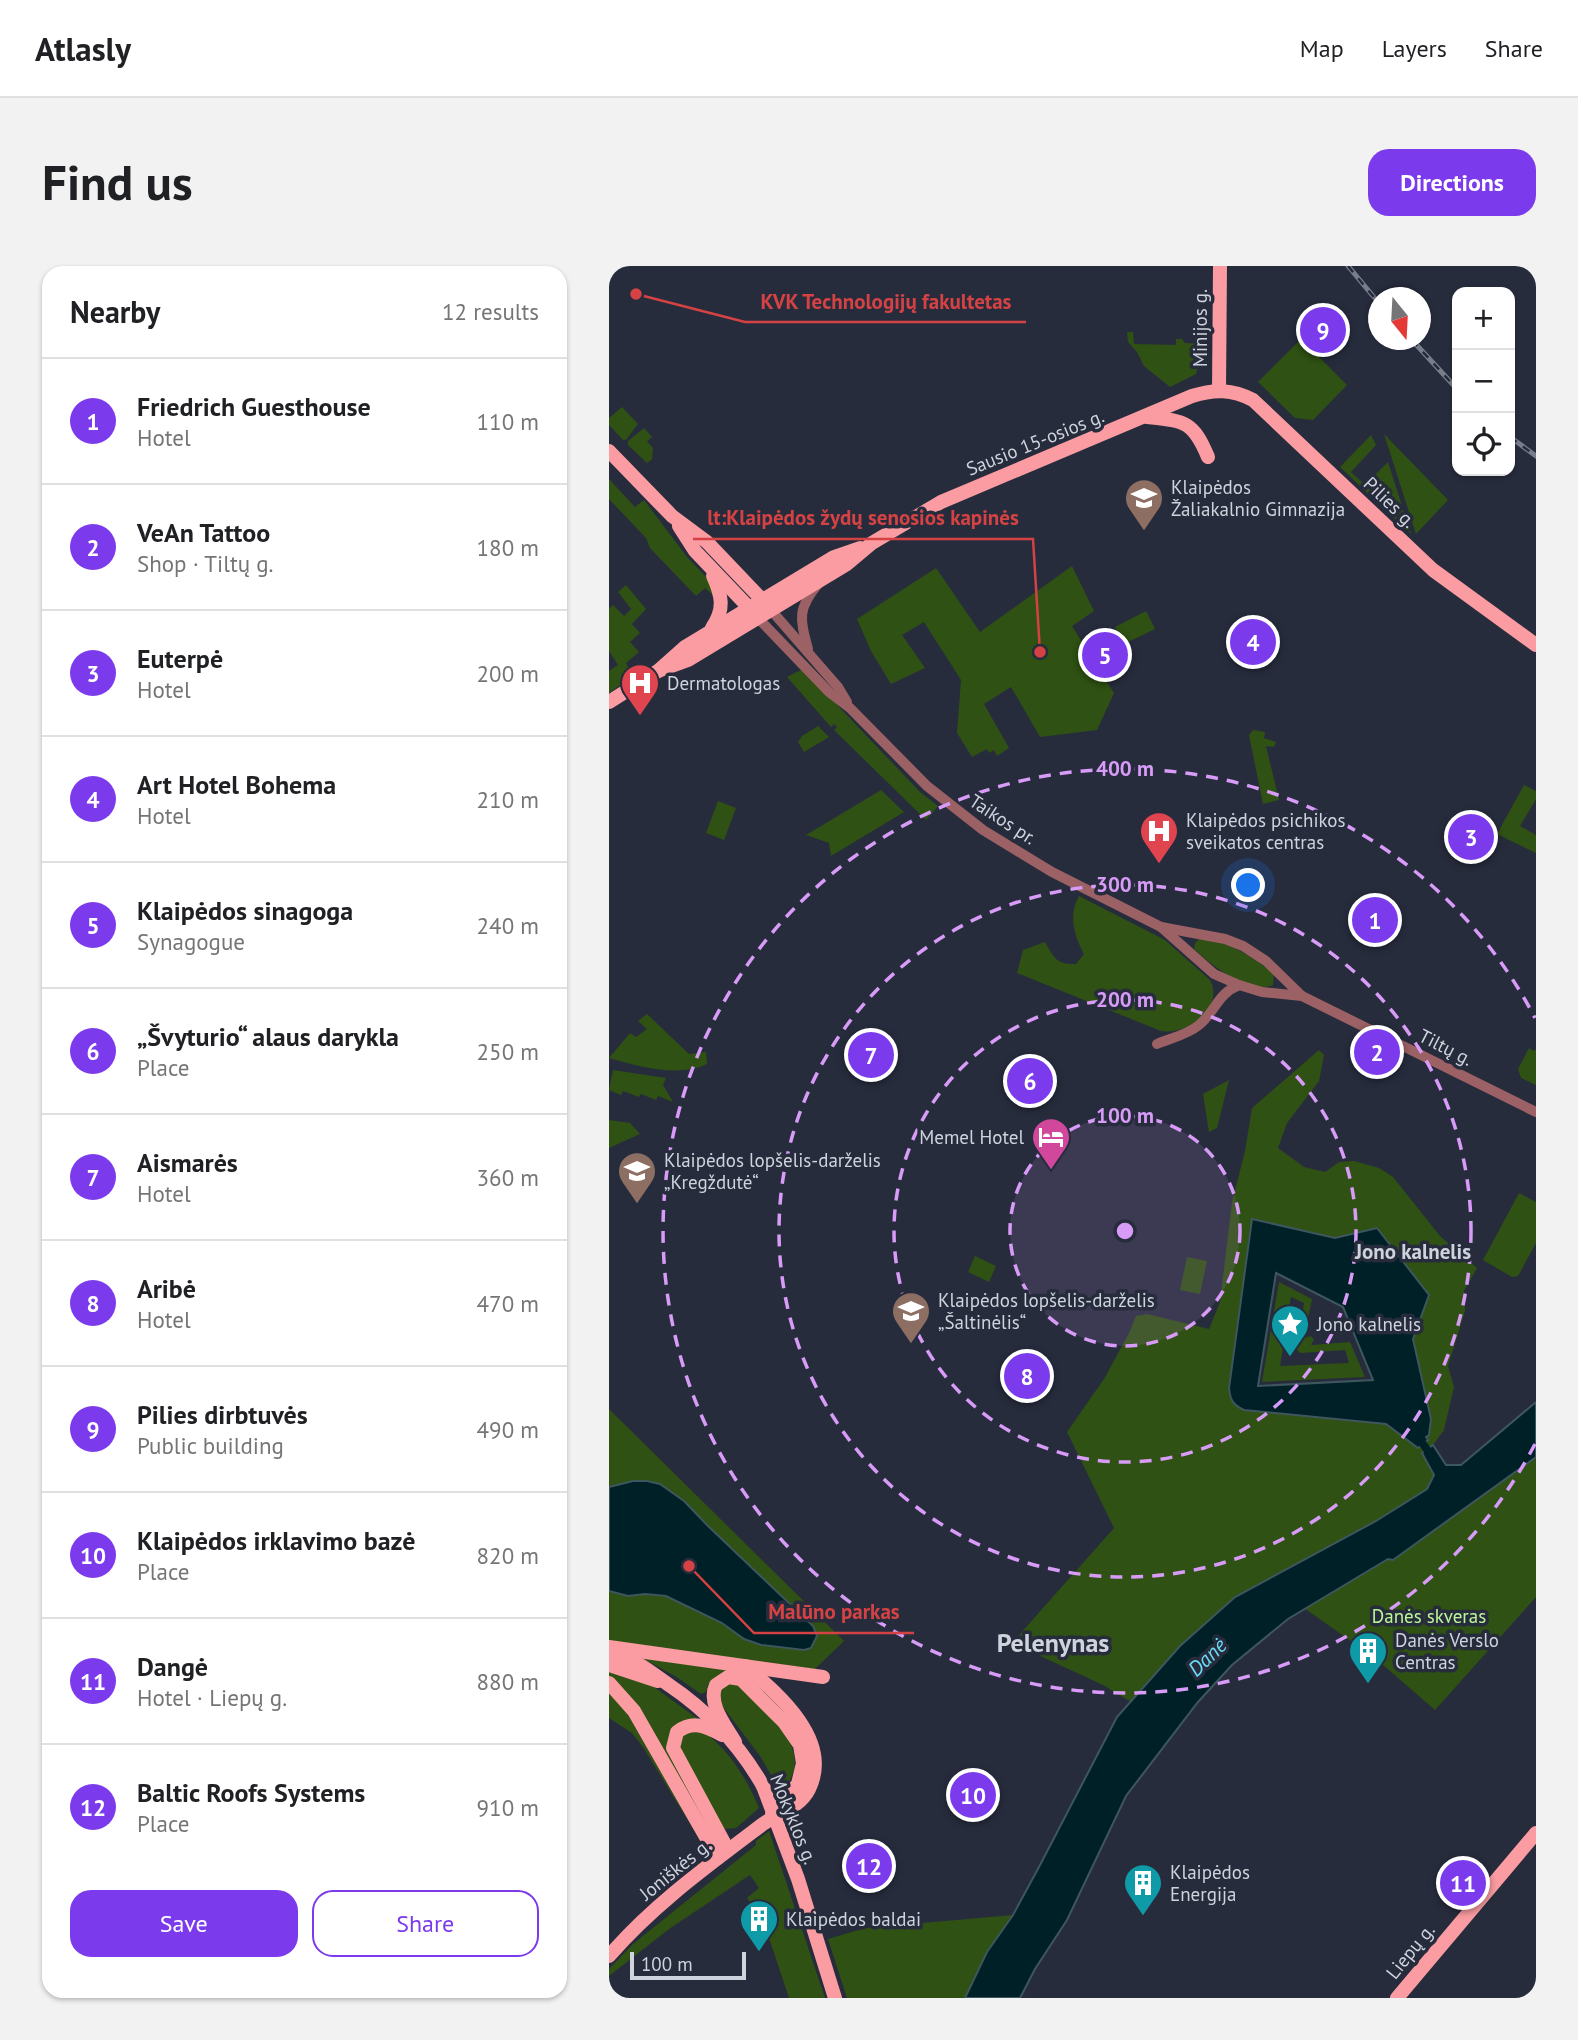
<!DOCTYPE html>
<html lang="en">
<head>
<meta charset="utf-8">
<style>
  :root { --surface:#fff; --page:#f2f2f2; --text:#202124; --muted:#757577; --line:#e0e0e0; --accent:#7c3aed }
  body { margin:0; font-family:"PT Sans",sans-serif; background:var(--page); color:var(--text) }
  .controls { position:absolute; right:21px; top:21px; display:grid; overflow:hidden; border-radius:14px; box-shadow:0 2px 5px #0004 }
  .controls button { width:63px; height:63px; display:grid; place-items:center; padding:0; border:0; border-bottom:2px solid var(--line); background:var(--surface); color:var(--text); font:35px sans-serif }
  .compass { position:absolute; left:759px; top:21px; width:63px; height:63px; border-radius:50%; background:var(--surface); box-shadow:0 2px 5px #0004; rotate:162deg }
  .scale { position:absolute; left:21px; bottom:18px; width:116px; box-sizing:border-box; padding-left:7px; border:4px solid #cfd3dd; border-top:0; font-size:19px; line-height:24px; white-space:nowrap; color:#cfd3dd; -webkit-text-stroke:5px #272c3d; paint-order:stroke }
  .you { position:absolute; left:640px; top:620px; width:24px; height:24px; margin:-18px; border:5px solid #fff; border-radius:50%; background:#1a73e8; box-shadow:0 0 0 10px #1a73e833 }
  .badge { display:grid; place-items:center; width:46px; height:46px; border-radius:50%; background:var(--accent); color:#fff; font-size:23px; font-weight:700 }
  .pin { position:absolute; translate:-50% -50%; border:4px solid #fff; box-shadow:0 2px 7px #0006 }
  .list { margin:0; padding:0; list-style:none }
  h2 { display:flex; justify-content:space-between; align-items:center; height:91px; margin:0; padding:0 28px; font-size:30px }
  h2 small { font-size:23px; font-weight:400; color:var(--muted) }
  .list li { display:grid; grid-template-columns:46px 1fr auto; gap:21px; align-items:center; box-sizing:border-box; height:126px; padding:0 28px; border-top:2px solid var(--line) }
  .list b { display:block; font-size:26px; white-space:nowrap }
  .list p { margin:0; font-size:23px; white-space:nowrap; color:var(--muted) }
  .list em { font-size:23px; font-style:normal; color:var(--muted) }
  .actions { display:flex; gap:14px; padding:21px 28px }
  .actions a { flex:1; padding:16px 0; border:2px solid var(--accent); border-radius:21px; text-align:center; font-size:24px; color:var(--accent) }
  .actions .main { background:var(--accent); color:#fff }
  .icon { flex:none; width:38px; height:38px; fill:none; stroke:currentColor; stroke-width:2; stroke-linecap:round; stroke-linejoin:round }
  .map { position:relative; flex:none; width:927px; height:1732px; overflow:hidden; border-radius:21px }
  header { display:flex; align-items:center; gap:42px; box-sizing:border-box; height:98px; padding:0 35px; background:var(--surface); border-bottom:2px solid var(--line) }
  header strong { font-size:33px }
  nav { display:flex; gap:38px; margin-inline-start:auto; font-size:24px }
  .intro { display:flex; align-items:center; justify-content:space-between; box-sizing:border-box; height:168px; padding:0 42px }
  h1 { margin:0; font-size:49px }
  .button { padding:18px 32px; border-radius:21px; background:var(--accent); color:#fff; font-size:24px; font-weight:700 }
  main { display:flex; gap:42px; padding:0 42px }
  aside { flex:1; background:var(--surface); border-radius:21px; box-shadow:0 2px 5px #0004 }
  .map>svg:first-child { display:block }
  .green { fill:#2f5113; fill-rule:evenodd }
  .water { fill:#002027; stroke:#3e565e; stroke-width:2; fill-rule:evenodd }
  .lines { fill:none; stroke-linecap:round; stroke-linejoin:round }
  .canal { stroke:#002027; stroke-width:8 }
  .minor { stroke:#9b6164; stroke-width:10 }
  .major { stroke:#fa9ca1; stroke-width:14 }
  .rail-casing { stroke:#797d8b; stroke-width:5 }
  .rail { stroke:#272c3d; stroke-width:2.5; stroke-dasharray:8; stroke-linecap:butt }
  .major-bridge { stroke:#fa9ca1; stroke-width:14 }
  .ring { fill:none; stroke:#d89bf8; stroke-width:3.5; stroke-dasharray:12 9 }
  .labels { text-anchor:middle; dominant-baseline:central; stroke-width:7; stroke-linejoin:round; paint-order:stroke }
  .street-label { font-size:19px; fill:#cfd3dd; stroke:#272c3d }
  .poi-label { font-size:19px; fill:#cfd3dd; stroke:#272c3d; text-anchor:start }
  .park-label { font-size:19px; fill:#bcf697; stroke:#272c3d }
  .neighbourhood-label { font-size:21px; font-weight:bold; fill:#cfd3dd; stroke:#272c3d }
  .water-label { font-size:21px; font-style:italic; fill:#6adcf6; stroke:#272c3d }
  .district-label { font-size:26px; font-weight:bold; fill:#cfd3dd; stroke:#272c3d }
  .centre { fill:#d89bf8; stroke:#272c3d; stroke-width:3.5 }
  .ring-label { font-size:21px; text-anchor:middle; font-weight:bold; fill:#d89bf8; stroke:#272c3d; stroke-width:7; stroke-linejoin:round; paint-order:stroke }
  .leader { fill:none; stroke:#d54243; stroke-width:2.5 }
  .callout-dot { fill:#d54243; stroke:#272c3d; stroke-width:2.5 }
  .callout-label { font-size:21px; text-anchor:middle; font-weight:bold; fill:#d54243; stroke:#272c3d; stroke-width:7; stroke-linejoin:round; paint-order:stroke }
</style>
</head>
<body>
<header>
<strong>Atlasly</strong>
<nav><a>Map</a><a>Layers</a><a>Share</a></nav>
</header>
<div class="intro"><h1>Find us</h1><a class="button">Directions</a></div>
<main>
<aside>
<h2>Nearby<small>12 results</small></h2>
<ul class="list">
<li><span class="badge">1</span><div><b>Friedrich Guesthouse</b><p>Hotel</p></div><em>110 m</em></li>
<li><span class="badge">2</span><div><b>VeAn Tattoo</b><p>Shop · Tiltų g.</p></div><em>180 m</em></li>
<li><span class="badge">3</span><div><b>Euterpė</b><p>Hotel</p></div><em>200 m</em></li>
<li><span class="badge">4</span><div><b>Art Hotel Bohema</b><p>Hotel</p></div><em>210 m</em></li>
<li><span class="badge">5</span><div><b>Klaipėdos sinagoga</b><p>Synagogue</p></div><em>240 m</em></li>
<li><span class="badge">6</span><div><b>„Švyturio“ alaus darykla</b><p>Place</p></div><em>250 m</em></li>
<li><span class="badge">7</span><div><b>Aismarės</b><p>Hotel</p></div><em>360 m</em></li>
<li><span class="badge">8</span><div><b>Aribė</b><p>Hotel</p></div><em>470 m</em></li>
<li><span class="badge">9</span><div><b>Pilies dirbtuvės</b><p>Public building</p></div><em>490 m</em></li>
<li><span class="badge">10</span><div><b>Klaipėdos irklavimo bazė</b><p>Place</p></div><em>820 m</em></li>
<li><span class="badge">11</span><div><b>Dangė</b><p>Hotel · Liepų g.</p></div><em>880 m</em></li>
<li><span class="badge">12</span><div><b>Baltic Roofs Systems</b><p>Place</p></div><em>910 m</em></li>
</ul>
<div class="actions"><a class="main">Save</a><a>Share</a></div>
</aside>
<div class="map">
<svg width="927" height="1732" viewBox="0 0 927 1732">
  <rect width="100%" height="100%" fill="#272c3d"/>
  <g class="green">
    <path d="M518 66H524L525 78 567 79V73H573L576 77 595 78 587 108 561 121 535 100 528 86 519 76Z"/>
    <path d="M692 73 738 119 704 154 686 152 649 116Z"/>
    <path d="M13 141 29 158 17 174H14L0 159V152Z"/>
    <path d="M35 162 43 171 38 175 44 182 43 193 38 197 19 179V175Z"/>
    <path d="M775 168 839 234 807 268Z"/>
    <path d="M762 169 767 179 742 206 756 219 779 196 802 268 731 201Z"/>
    <path d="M0 213 26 241 35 234 78 291 104 318 110 335 96 322 87 330 41 282 37 272 0 233Z"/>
    <path d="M463 300 485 345 463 360 505 427 488 464 431 471 402 421 375 438 400 482 388 490 385 484 380 487 378 483 363 491 348 467 352 414 315 356 293 369 316 402 282 418 262 385 248 353 327 302 371 366Z"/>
    <path d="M17 319 37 343 23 358 31 367 21 376 30 386 17 397 24 410 0 427V405L9 399 0 385V343L4 339 15 350 22 343 9 326Z"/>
    <path d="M537 345 546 363 515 378 506 361Z"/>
    <path d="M194 403 311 526 329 540 317 554 225 464 228 461 225 458 222 461 178 411Z"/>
    <path d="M209 460 220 471 195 486 189 476 193 470Z"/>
    <path d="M644 464 656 466 655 472 667 476 665 481 657 480 670 534 654 538 640 469Z"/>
    <path d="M915 519 927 525V533L911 560 927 569V587L888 568Z"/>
    <path d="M272 524 295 546 222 590 220 577 197 569Z"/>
    <path d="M109 535 127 542 115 574 97 567Z"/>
    <path d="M470 630 556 674 601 714C616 741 578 770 552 765L408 707 414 684 436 676C445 692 448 699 467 698L475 688C465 669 459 649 470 630Z"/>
    <path d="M590 673C621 676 641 689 665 708L664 719C641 730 601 698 585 683L586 677Z"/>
    <path d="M38 748 80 788 97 786 98 798C70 812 28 800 0 792L21 767 27 771 38 763 29 755Z"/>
    <path d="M920 782 925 785 927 783V819L912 812 909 803Z"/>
    <path d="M710 784 715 789 710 815 678 857 669 882 695 901 716 906 730 896 745 895 770 902 784 911 831 970 868 1002 855 1025 856 1045 839 1100 845 1121 835 1164 824 1179 813 1187 825 1209 818 1223 767 1255 626 1331 571 1380 522 1436 494 1419 403 1377 505 1262 458 1166 495 1113 520 1067 527 1050 538 1048 600 1063 611 1036 623 936 636 885 643 842ZM643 953 726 972 820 1029 804 1073 822 1153 817 1171 818 1174 809 1182 777 1158 635 1144Z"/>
    <path d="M4 804 57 812 54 819 64 836 49 830 47 834 32 828 30 831 14 825 12 829 0 824Z"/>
    <path d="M620 814 608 862 600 866 594 828Z"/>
    <path d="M0 854 21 857 31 868 0 882Z"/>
    <path d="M910 927 927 936V977L909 1010 903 1011 874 994Z"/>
    <path d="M366 990 387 1000 380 1016 359 1006Z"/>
    <path d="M578 991 598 995 591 1028 571 1024Z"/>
    <path d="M670 1016 703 1033 695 1072 702 1070 705 1074 702 1079 741 1076 756 1111 653 1116ZM682 1031 695 1037 687 1083 691 1087 736 1084 740 1097 671 1100Z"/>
    <path d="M0 1143 235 1375 206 1403 0 1377Z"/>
    <path d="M927 1191V1331L826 1444 766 1392 695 1342 780 1293 784 1294Z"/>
    <path d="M31 1391 119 1403 140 1409 169 1439 166 1441 141 1414 106 1412 99 1419 97 1426 92 1428 66 1410Z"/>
    <path d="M0 1403 45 1421 89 1453 62 1469 108 1571 0 1411Z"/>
    <path d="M128 1415C155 1443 212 1485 172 1526L151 1490 111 1437 109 1421Z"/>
    <path d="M0 1424 10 1433 91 1574 34 1481 23 1467 0 1452Z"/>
    <path d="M94 1465C120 1484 138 1513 150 1542L127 1562 115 1563 69 1486 73 1467Z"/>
    <path d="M160 1565 216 1732H180L159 1669 163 1666 138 1632 150 1622 141 1609 60 1663 0 1710V1703L24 1678 147 1579V1575Z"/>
    <path d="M404 1649 378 1686 356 1732H238L219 1673 256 1662Z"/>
  </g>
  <g class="water">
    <path d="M643 953 726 972 768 962 820 1029 804 1073 822 1153 820 1169 817 1171 819 1174 809 1182 777 1158 635 1144C624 1139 621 1134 620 1122ZM667 1007 734 1041 764 1114 649 1120Z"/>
    <path d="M927 1136V1191L784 1294 779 1293 679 1353 623 1399 589 1436 517 1530 458 1654 426 1703 411 1732H356L378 1686 404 1649 430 1601 508 1451 571 1380 626 1331 767 1255 818 1223 825 1209 813 1187 824 1179 837 1199H852Z"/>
    <path d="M24 1215H38L51 1218 75 1235 99 1260 204 1360 208 1370 202 1382 195 1384 152 1379 135 1373 113 1357 57 1330 36 1328 19 1330 0 1325V1221Z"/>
  </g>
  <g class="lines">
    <path class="canal" d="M814 1178 824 1192"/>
    <g class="minor">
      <path d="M162 344 229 421 238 436"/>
      <path d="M149 352 220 426 241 442 318 520 374 564 443 606 552 661 605 708 630 719 653 726 693 730"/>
      <path d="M199 383C191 353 188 343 209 318"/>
      <path d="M552 661 616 673 634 680 657 695 693 730 927 846"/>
      <path d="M548 778C562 772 578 769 590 759 607 745 608 728 630 719"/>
    </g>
    <g class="major">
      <path d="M610 124 611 0"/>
      <path d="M538 151C576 155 584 155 599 191"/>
      <path d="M0 185 63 250 98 276 159 340"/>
      <path d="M70 260 86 285 146 348"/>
      <path d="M103 362C116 343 113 330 104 310"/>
      <path d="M49 405 79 394 238 298 263 277 332 236 583 130C605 123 623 123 644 134L824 304 927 379"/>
      <path d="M0 436 49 405 76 381 225 291 251 282"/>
      <path d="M0 1381 214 1411"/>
      <path d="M4 1387C29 1395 39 1404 60 1419 100 1446 130 1478 154 1520"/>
      <path d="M0 1399 49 1415"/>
      <path d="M0 1417 25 1445 109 1592"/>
      <path d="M113 1469C97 1460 84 1454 68 1466L64 1482 119 1584"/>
      <path d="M126 1476C117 1460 98 1438 107 1419L119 1411 132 1413 175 1456 191 1479 194 1497 189 1518 163 1549"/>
      <path d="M0 1690C43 1640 97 1601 150 1561 166 1548 190 1543 200 1523 224 1474 169 1428 136 1400"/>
      <path d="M788 1732 927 1567"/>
    </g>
    <defs>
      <g id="rail">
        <path d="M739 0 769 36"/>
        <path d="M803 74 848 123"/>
        <path d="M901 171 927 190"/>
      </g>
    </defs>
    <use href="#rail" class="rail-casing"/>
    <use href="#rail" class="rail"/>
    <path class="major-bridge" d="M154 1520 189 1613 226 1732"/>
  </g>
  <circle cx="516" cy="965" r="115" fill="#d89bf8" fill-opacity=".12"/>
  <g class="ring">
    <circle cx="516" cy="965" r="115"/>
    <circle cx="516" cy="965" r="231"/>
    <circle cx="516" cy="965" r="346"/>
    <path d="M926 1178A462 462 0 1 1 926 752"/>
  </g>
  <defs>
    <symbol id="school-pin" viewBox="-11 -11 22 30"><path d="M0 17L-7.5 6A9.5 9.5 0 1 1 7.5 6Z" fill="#8d6e63" stroke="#272c3d"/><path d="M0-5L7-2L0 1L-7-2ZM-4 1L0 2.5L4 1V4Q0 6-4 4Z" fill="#fff"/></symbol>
    <symbol id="hospital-pin" viewBox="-11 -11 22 30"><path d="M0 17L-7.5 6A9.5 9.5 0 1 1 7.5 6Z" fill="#e0444e" stroke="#272c3d"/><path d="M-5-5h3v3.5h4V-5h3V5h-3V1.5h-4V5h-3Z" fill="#fff"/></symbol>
    <symbol id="hotel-pin" viewBox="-11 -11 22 30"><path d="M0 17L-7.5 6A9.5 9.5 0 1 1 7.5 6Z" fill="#d1479c" stroke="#272c3d"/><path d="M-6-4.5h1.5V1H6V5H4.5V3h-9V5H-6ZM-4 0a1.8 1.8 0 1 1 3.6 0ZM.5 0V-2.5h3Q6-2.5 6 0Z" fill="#fff"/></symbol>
    <symbol id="sight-pin" viewBox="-11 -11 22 30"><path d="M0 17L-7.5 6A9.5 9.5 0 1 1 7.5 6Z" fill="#0f9aa8" stroke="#272c3d"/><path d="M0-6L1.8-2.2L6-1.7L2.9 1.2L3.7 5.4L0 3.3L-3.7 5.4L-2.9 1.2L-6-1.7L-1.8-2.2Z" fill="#fff"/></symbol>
    <symbol id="building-pin" viewBox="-11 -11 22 30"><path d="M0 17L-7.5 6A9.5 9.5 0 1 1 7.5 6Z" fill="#0f9aa8" stroke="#272c3d"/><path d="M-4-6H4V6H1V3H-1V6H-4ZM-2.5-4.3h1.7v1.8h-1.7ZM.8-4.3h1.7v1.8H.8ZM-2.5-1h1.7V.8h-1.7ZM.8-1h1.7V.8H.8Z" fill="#fff"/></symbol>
  </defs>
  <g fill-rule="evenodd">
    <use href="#school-pin" x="513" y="210" width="44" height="60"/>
    <use href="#hospital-pin" x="9" y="395" width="44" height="60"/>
    <use href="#hospital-pin" x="528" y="543" width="44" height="60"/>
    <use href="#hotel-pin" x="420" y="849" width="44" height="60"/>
    <use href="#school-pin" x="6" y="883" width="44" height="60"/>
    <use href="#school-pin" x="280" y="1023" width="44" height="60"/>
    <use href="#sight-pin" x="659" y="1036" width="44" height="60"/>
    <use href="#building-pin" x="737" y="1363" width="44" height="60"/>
    <use href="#building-pin" x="512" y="1595" width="44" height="60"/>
    <use href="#building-pin" x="128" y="1631" width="44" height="60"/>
  </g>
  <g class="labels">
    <g class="street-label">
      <text transform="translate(591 62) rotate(-90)">Minijos g.</text>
      <text transform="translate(426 176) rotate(-22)">Sausio 15-osios g.</text>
      <text transform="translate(781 236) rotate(44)">Pilies g.</text>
      <text transform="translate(394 553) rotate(33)">Taikos pr.</text>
      <text transform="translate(837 781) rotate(27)">Tiltų g.</text>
      <text transform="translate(185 1553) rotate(68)">Mokyklos g.</text>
      <text transform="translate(66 1603) rotate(-39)">Joniškės g.</text>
      <text transform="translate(801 1685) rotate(-51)">Liepų g.</text>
    </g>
    <g class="poi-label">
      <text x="562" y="221">Klaipėdos<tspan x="562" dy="22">Žaliakalnio Gimnazija</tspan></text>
      <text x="58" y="417">Dermatologas</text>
      <text x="577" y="554">Klaipėdos psichikos<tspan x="577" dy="22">sveikatos centras</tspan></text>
      <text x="415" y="871" text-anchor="end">Memel Hotel</text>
      <text x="55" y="894">Klaipėdos lopšelis-darželis<tspan x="55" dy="22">„Kregždutė“</tspan></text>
      <text x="329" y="1034">Klaipėdos lopšelis-darželis<tspan x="329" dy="22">„Šaltinėlis“</tspan></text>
      <text x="708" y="1058">Jono kalnelis</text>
      <text x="786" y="1374">Danės Verslo<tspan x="786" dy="22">Centras</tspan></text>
      <text x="561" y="1606">Klaipėdos<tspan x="561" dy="22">Energija</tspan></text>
      <text x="177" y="1653">Klaipėdos baldai</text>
    </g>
    <g class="park-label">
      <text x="820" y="1350">Danės skveras</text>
    </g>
    <g class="neighbourhood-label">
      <text x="804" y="985">Jono kalnelis</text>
    </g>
    <g class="water-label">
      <text transform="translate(598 1391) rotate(-44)">Danė</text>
    </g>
    <g class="district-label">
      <text x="444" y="1376">Pelenynas</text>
    </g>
  </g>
  <circle cx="516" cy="965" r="10" class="centre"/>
  <g class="ring-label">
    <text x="516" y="510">400 m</text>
    <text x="516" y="626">300 m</text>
    <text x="516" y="741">200 m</text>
    <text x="516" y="857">100 m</text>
  </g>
  <path class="leader" d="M27 28L136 56H417M431 386L424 273H84M80 1300L145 1367H305"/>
  <g class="callout-dot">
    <circle cx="27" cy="28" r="7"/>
    <circle cx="431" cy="386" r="7"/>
    <circle cx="80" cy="1300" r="7"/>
  </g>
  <g class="callout-label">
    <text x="277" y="43">KVK Technologijų fakultetas</text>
    <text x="254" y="259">lt:Klaipėdos žydų senosios kapinės</text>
    <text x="225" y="1353">Malūno parkas</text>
  </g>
</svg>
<div class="controls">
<button>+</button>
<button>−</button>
<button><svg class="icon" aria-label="locate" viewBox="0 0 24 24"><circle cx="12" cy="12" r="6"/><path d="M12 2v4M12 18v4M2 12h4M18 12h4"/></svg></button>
</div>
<svg class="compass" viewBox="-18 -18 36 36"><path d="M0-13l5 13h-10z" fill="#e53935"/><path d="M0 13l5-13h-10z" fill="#757577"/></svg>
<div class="scale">100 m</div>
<div class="you"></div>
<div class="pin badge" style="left:766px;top:654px">1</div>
<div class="pin badge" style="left:768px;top:786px">2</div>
<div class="pin badge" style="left:862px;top:571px">3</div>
<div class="pin badge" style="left:644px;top:376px">4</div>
<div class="pin badge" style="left:496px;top:389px">5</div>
<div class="pin badge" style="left:421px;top:815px">6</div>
<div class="pin badge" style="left:262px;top:789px">7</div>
<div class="pin badge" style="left:418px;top:1110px">8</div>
<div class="pin badge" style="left:714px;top:64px">9</div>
<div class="pin badge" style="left:364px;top:1529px">10</div>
<div class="pin badge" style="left:854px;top:1617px">11</div>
<div class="pin badge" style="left:260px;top:1600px">12</div>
</div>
</main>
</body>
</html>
